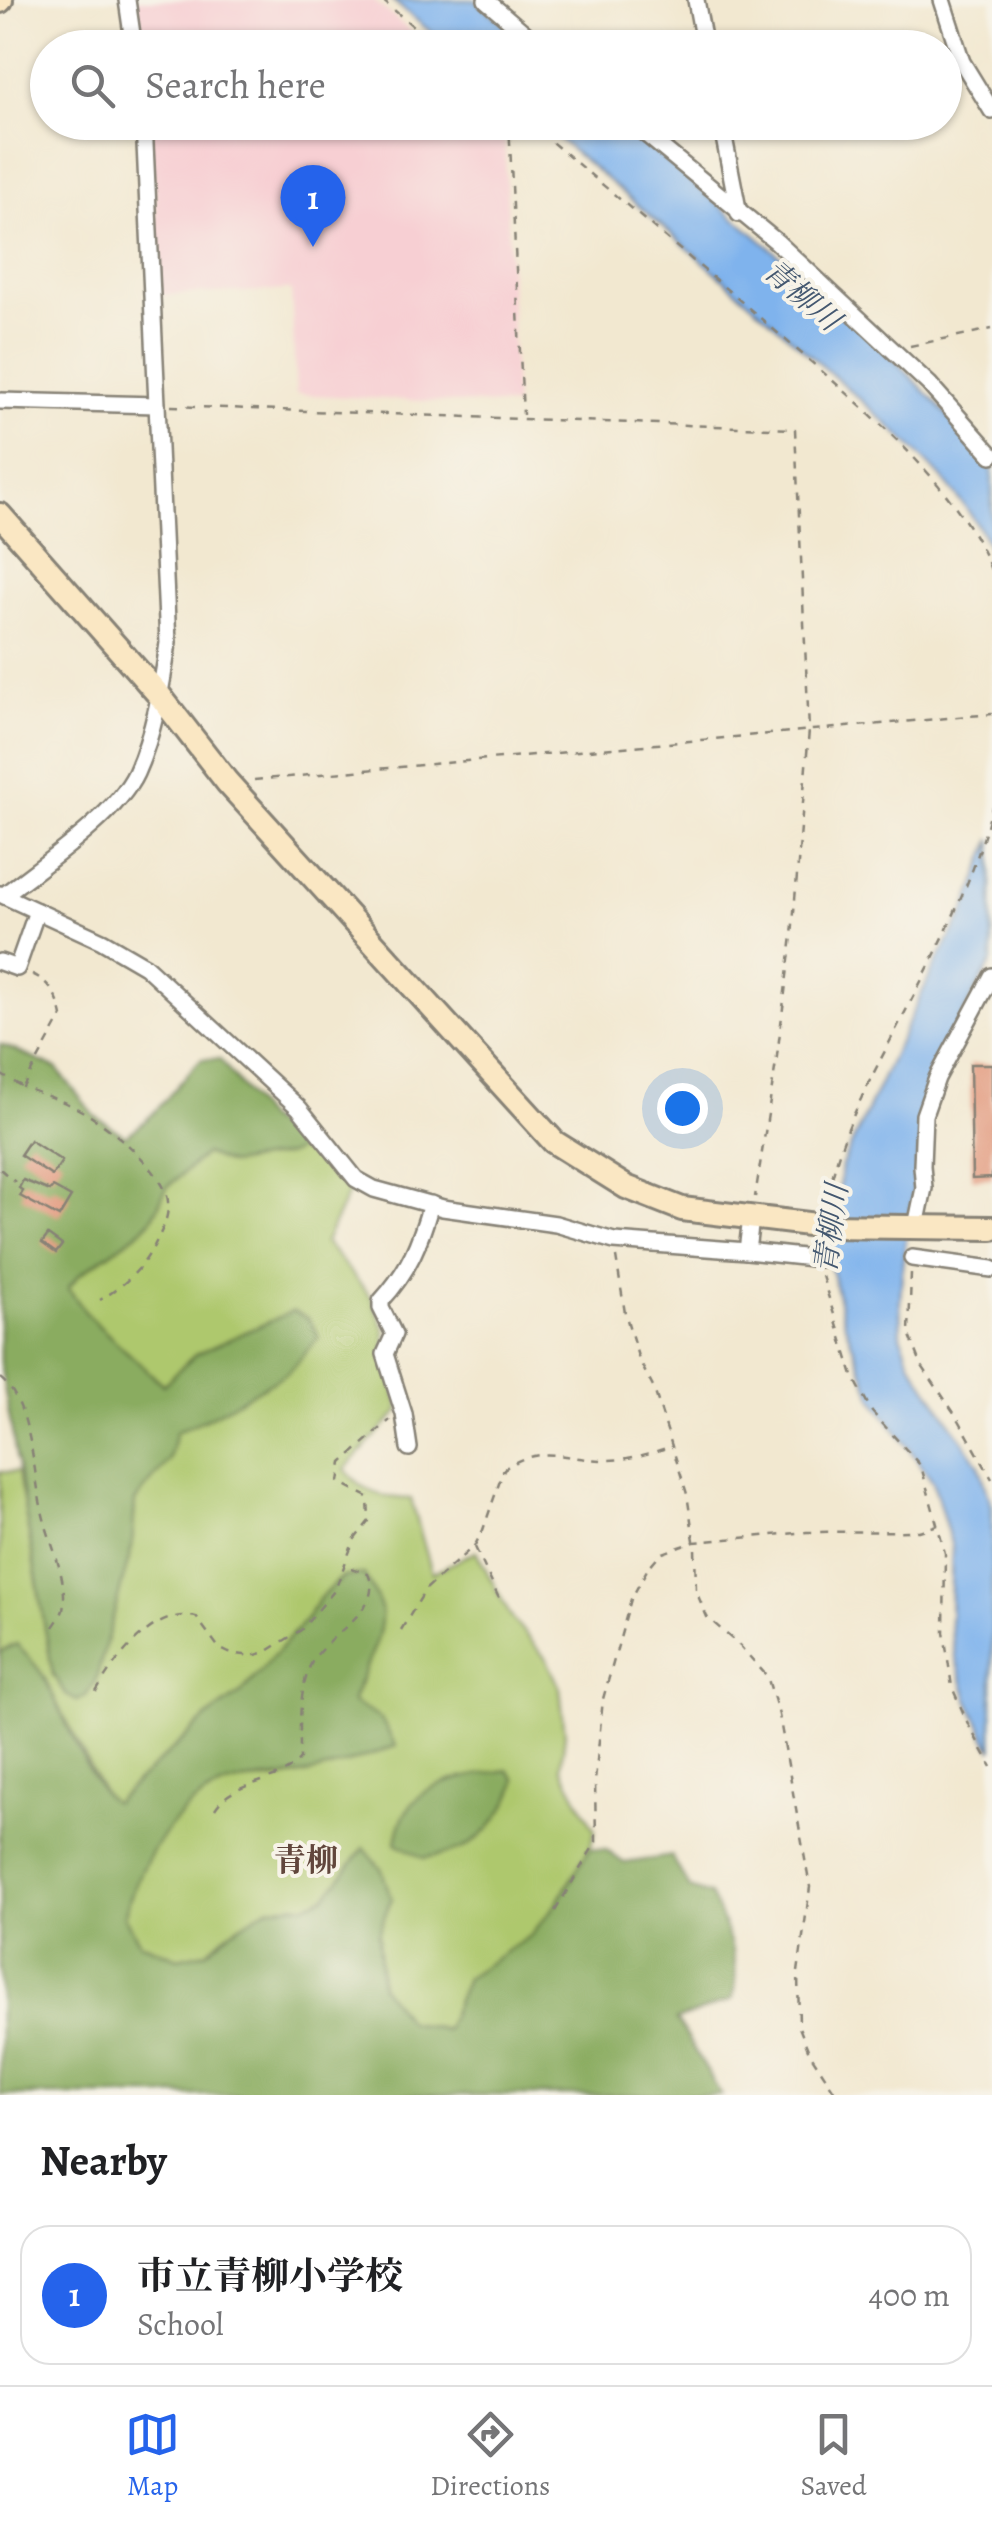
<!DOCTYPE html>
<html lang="en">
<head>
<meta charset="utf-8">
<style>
  :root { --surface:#fff; --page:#f6f6f6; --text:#202124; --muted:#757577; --line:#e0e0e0; --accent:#2563eb }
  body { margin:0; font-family:Alegreya,"Noto Serif JP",serif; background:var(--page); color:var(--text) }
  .you { position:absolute; left:682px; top:1108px; width:35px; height:35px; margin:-25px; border:8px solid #fff; border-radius:50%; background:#1a73e8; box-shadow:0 0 0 15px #1a73e833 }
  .badge { display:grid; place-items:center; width:65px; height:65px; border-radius:50%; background:var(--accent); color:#fff; font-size:32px; font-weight:700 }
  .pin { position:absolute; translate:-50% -82px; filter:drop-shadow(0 2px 5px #0008) }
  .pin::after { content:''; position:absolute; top:52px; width:35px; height:30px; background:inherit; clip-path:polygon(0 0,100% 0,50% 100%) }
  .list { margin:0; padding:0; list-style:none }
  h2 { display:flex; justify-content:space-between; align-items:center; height:130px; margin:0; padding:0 40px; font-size:42px }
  h2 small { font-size:32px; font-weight:400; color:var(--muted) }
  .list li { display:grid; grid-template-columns:65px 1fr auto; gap:30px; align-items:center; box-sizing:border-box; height:140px; margin:0 20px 20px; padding:0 20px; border:2px solid var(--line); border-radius:30px }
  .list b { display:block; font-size:38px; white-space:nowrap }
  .list p { margin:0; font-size:32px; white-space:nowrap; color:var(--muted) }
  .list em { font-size:32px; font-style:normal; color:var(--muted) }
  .icon { flex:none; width:55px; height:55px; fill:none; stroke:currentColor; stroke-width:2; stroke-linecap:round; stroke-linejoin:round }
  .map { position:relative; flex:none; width:992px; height:2095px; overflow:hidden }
  .search { position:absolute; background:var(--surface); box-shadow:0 2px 8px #0004; left:30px; right:30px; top:30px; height:110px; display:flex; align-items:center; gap:25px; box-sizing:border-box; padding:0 35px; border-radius:55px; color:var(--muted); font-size:38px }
  .sheet { height:290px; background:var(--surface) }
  nav { display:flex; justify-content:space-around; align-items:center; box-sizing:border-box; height:140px; border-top:2px solid var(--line); background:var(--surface); font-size:28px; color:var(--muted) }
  nav a { display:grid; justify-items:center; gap:5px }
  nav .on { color:var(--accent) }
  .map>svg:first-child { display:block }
  .built { fill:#f7cfd3 }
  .green { fill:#aec86d; stroke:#657244; stroke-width:2.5 }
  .forest { fill:#8aac60; stroke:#53643e; stroke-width:2.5 }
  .water { fill:#7fb3ed; stroke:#4e6884; stroke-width:2.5 }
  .building { fill:#e19478 }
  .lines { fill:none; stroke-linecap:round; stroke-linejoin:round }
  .street-casing { stroke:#878276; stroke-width:20 }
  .secondary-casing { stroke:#878276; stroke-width:28 }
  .path { stroke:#878276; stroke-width:2.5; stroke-dasharray:8 8; stroke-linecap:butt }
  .street { stroke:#fff; stroke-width:15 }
  .secondary { stroke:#fae7c3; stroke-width:22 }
  .labels { text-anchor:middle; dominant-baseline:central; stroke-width:8; stroke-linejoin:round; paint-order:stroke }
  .water-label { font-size:30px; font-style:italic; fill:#445870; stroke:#f7f3e8 }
  .quarter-label { font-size:32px; font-weight:bold; fill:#61463c; stroke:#f7f3e8 }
</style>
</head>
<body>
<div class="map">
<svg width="992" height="2095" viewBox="0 0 992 2095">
  <rect width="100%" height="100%" fill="#f7f3e8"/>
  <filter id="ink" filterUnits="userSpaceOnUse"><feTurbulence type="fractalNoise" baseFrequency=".01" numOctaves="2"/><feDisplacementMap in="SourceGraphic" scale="20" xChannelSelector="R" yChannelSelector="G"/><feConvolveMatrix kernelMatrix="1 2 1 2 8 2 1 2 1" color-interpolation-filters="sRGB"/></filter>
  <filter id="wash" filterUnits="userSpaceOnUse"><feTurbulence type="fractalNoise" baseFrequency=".0048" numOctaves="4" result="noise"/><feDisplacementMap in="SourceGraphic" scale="40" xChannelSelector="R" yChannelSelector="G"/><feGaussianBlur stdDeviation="2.25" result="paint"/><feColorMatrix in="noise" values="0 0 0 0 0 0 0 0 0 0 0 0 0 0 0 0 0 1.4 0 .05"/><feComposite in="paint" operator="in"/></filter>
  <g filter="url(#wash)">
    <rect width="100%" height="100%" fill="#f2e8d0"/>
    <g class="built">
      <path d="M136 0H373L430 47H141Z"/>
      <path d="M148 123H504L515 406 296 394 291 290 158 295 156 200Z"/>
    </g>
    <path class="green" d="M302 1148 349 1191 325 1242 372 1298 385 1330V1355L400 1410 345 1469C363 1493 382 1498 411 1499L432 1573 476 1551 511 1617 547 1660 560 1688 565 1734 561 1767 595 1831 590 1848 556 1904 531 1935 466 1978 446 2030 408 2022 381 1986 378 1934 391 1899 326 1896 306 1905 269 1907 224 1936 206 1952 178 1958 140 1943 124 1916C140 1863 179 1793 239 1782 249 1780 260 1781 270 1780 299 1777 326 1769 353 1761L381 1719 352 1703 379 1634 381 1608 364 1574 342 1577 320 1598 305 1620 240 1694 210 1715 114 1803 107 1801 67 1721 17 1644 0 1652V1472H18L53 1675 105 1643 132 1547 135 1501 169 1460 175 1432 210 1417 196 1354 163 1385 89 1317 68 1288 79 1275 136 1235 152 1219 167 1187 205 1154 230 1164 288 1155Z"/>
    <g class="forest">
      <path d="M0 1044 56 1068 95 1116 125 1136C156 1117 175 1086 201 1059H220L266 1119 302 1148 288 1155 229 1164 205 1154 167 1187 152 1219 136 1235 79 1275 68 1288 89 1317 163 1385 196 1354 293 1311 308 1318 319 1337 289 1372 210 1417 176 1432 169 1460 135 1501 132 1547 96 1680 86 1696 77 1701 66 1695 53 1675 0 1362Z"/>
      <path d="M364 1574C369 1584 379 1598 381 1610 384 1641 360 1673 352 1702L381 1719 396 1746C365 1757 333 1769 301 1775 280 1779 260 1779 239 1782 179 1793 140 1863 124 1916L140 1943 178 1958 206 1952 224 1936 269 1907 306 1905 326 1896 364 1848 382 1870 391 1899 378 1934 381 1986 408 2022 445 2030 466 1978 531 1935 556 1904 590 1848 606 1850 624 1863 672 1856 689 1888 710 1895C726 1925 742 1965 733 1999L677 2020 721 2095H0V1652L16 1644C25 1654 35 1663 42 1674 58 1699 93 1794 114 1803L210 1715 240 1694 305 1620 320 1598 343 1577Z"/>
      <path d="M508 1770 516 1780C512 1804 485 1838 463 1848 451 1854 436 1855 423 1858L396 1843C403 1782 458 1778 508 1770Z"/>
    </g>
    <g class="water">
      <path d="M392 0H475L532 47H449Z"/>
      <path d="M539 123H621C748 231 888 336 992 468V555C968 487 872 411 819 363 727 281 634 201 539 123Z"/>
      <path d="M992 839V961L931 1073 903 1260 900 1302 901 1335 910 1362 979 1465 992 1506V1750L968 1699 955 1657 950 1624 952 1547 933 1482 873 1399 844 1322 829 1260 842 1165 933 969 964 913Z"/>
    </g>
    <g id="blocks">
      <g class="building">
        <path d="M970 1064H992V1178L972 1179Z"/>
        <path d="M30 1140 62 1161 52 1176 20 1155Z"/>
        <path d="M23 1180 50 1191 53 1187 71 1197 59 1217 20 1196 23 1191 19 1188Z"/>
        <path d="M48 1235 62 1245 56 1253 42 1243Z"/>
      </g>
    </g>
  </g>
  <g filter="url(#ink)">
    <use href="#blocks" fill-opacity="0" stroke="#878276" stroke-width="2.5"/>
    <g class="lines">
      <defs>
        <g id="street">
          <path d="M127 0 134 48"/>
          <path d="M486 0 542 48"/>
          <path d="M696 0 705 48"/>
          <path d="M942 0 962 62 992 111"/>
          <path d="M631 122 777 242 929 384 992 455"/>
          <path d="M721 122 739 214"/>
          <path d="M0 401 157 405"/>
          <path d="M0 894 102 941 145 966 299 1108 356 1179 374 1189 443 1208 556 1224 614 1241 747 1251 751 1218"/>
          <path d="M4 895C42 865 116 816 136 773 154 733 162 687 168 643L144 122"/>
          <path d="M0 962 17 968 37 911"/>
          <path d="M916 1226 924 1188 922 1166 924 1115 937 1078 992 976"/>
          <path d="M747 1251 821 1259"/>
          <path d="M912 1258 992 1269"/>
          <path d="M409 1448 404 1414 385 1354 394 1334 381 1308V1301C409 1271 420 1242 431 1204"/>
        </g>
        <g id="secondary">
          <path d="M0 1 1 0"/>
          <path d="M0 515 160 696 227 782 554 1142 626 1187 682 1209 825 1226 992 1228"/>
        </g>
      </defs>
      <use href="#street" class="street-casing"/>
      <use href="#secondary" class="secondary-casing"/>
      <g class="path">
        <path d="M382 0 439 48"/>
        <path d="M509 122 523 415"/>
        <path d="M528 122C612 193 697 263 780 335 849 395 962 486 992 573"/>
        <path d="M910 346 992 329"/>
        <path d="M171 406 795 429 809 730 792 936 777 1056 755 1197"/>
        <path d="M254 780 992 714"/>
        <path d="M32 974C50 982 58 997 62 1016L23 1087C41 1094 62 1100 80 1110 107 1124 167 1173 168 1202 169 1219 161 1232 154 1246 140 1271 125 1285 100 1300"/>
        <path d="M0 1074 21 1086"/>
        <path d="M0 1169 15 1182"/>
        <path d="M827 1208C833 1152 859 1101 885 1051 925 972 971 894 992 807"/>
        <path d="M616 1257 625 1313 639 1360 654 1389 687 1494 695 1547 696 1591 707 1617 740 1646 767 1676 779 1715 810 1887 798 1972 799 2027 809 2052 837 2095"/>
        <path d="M911 1273 909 1333 922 1366 959 1420 992 1479"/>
        <path d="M822 1276 853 1376 872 1412 921 1466 945 1553 944 1632 952 1687 969 1726 992 1767"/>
        <path d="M0 1378C32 1402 33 1474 42 1510 48 1541 69 1578 63 1610 61 1616 55 1624 51 1630"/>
        <path d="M475 1547 502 1605"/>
        <path d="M401 1630 426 1589 475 1545 483 1530 504 1469C542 1443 564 1460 605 1460 627 1460 649 1454 669 1447"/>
        <path d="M96 1692C116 1658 153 1608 196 1617L219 1648 229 1653 252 1656 266 1652 301 1630 335 1590 354 1540 369 1521 368 1497 339 1482 342 1463 390 1420"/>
        <path d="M215 1809C233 1779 279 1786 300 1759 300 1727 298 1696 310 1666 323 1635 386 1611 368 1574L345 1566"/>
        <path d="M555 1911 596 1842 595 1781 603 1699 631 1599 648 1568 660 1554 694 1542 807 1532 919 1531 938 1525"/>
      </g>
      <use href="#street" class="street"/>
      <use href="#secondary" class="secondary"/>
    </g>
  </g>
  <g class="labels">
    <g class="water-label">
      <text transform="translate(802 295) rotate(41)">青柳川</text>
      <text transform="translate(831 1229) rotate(-82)">青柳川</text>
    </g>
    <g class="quarter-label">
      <text x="306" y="1860">青柳</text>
    </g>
  </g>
</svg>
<div class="you"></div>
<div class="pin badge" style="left:313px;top:247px">1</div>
<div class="search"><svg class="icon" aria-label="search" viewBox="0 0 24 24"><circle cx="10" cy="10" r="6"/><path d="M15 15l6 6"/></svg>Search here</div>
</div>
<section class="sheet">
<h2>Nearby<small></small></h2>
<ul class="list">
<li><span class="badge">1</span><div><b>市立青柳小学校</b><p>School</p></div><em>400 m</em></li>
</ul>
</section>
<nav>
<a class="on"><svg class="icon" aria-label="map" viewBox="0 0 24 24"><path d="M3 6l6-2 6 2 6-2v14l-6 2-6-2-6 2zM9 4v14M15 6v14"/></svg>Map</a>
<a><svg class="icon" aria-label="directions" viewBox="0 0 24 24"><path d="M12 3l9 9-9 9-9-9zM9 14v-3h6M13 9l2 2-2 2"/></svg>Directions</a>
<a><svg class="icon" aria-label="saved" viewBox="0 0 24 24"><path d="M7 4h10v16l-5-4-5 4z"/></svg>Saved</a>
</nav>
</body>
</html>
